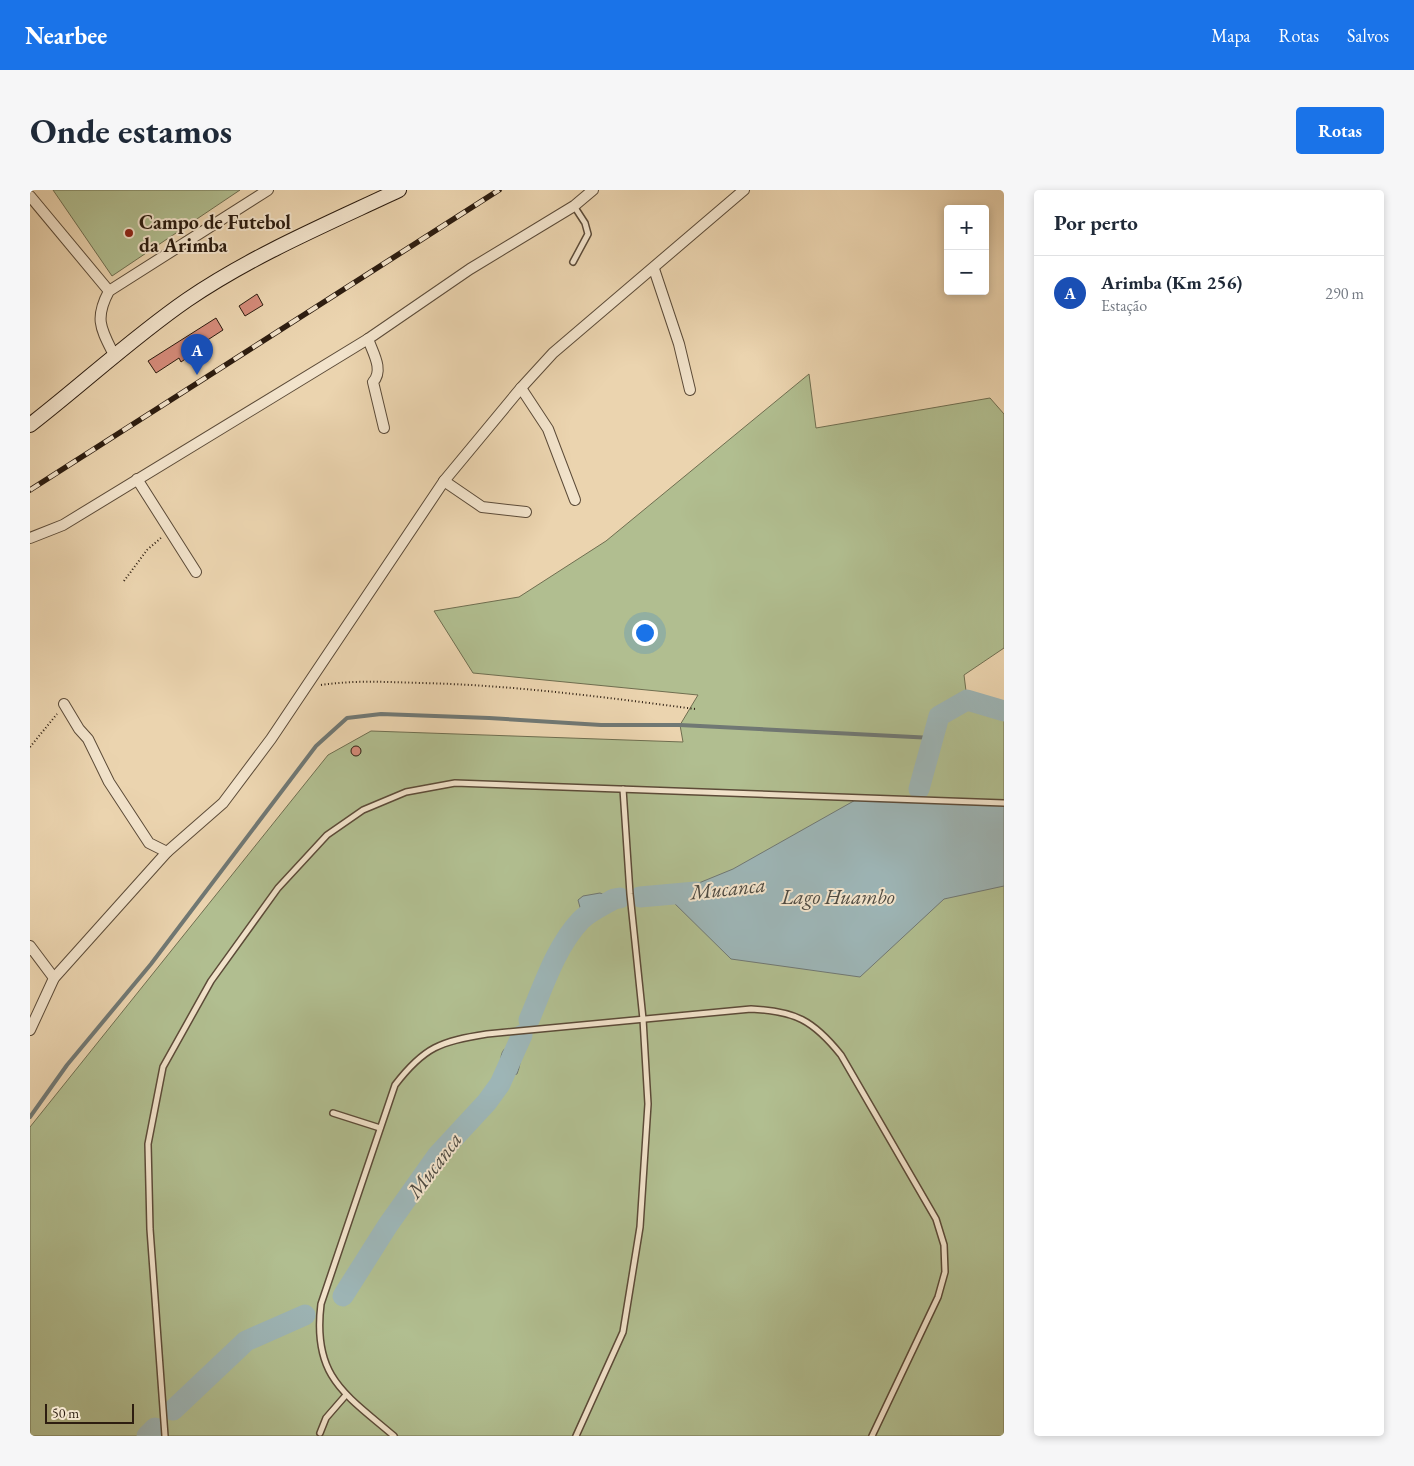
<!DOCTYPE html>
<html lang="pt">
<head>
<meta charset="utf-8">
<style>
  :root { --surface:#fff; --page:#f6f6f7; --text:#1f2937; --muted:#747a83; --line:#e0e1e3; --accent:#1a73e8 }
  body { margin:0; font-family:"EB Garamond",serif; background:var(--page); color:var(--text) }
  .controls { position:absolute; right:15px; top:15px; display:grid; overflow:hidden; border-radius:5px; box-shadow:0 2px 8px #0003 }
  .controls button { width:45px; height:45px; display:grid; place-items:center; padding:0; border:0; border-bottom:1px solid var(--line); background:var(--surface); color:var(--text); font:25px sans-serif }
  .scale { position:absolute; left:15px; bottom:12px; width:89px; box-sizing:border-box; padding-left:5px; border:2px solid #2d1d10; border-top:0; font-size:14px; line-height:18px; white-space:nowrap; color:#2d1d10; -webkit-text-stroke:4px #f2e3cb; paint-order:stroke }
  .you { position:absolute; left:614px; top:442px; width:18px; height:18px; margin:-12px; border:4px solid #fff; border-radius:50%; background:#1a73e8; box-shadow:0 0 0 8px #1a73e833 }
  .badge { display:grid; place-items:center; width:32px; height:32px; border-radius:50%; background:var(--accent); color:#fff; font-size:16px; font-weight:700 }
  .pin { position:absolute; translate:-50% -41px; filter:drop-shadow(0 1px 2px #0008) }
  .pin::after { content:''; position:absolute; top:26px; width:18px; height:15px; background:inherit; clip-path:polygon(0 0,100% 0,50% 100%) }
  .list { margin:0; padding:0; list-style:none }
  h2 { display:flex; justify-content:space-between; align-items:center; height:65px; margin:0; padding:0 20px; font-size:21px }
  h2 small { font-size:16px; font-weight:400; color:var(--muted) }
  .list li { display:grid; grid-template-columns:32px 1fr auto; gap:15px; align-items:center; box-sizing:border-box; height:75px; padding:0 20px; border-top:1px solid var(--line) }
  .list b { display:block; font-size:19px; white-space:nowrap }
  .list p { margin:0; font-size:16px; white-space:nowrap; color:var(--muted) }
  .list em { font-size:16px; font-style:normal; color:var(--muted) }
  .map { position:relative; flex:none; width:974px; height:1246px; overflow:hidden; border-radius:5px }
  header { display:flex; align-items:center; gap:30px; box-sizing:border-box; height:70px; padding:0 25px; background:var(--accent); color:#fff }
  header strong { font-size:24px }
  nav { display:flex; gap:28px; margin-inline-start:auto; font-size:18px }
  .intro { display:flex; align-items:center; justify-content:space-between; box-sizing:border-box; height:120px; padding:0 30px }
  h1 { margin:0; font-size:35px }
  .button { padding:12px 22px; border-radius:5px; background:var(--accent); color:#fff; font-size:18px; font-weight:700 }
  main { display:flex; gap:30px; padding:0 30px }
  aside { flex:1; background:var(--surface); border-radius:5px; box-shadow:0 2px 8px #0003 }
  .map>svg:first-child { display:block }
  .green { fill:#b1be90; stroke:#6f6e50 }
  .water { fill:#9db5b6; stroke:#707874 }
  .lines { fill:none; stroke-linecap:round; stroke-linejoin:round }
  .stream { stroke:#707874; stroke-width:4 }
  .river { stroke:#9db5b6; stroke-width:21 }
  .building { fill:#d58b7a; stroke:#2d1d10 }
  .service-casing { stroke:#5c4b38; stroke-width:8 }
  .minor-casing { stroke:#5c4b38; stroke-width:12 }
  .secondary-casing { stroke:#2d1d10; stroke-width:16 }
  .path { stroke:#2d1d10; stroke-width:2; stroke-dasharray:1 2.5; stroke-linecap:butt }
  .service { stroke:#f2e3cb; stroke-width:5 }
  .minor { stroke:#f2e3cb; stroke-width:10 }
  .secondary { stroke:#f2e3cb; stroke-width:14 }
  .rail-casing { stroke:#2d1d10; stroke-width:5.5 }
  .rail { stroke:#f2e3cb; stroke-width:4; stroke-dasharray:11; stroke-linecap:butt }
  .poi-dot { fill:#8f2418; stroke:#f2e3cb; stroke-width:2 }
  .labels { text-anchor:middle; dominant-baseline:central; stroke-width:4; stroke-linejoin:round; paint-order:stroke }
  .poi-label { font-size:20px; font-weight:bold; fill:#2d1d10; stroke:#f2e3cb; text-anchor:start }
  .water-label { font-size:21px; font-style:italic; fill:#4f4b42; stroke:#f2e3cb }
</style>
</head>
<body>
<header>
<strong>Nearbee</strong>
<nav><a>Mapa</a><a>Rotas</a><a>Salvos</a></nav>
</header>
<div class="intro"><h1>Onde estamos</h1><a class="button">Rotas</a></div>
<main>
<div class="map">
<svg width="974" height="1246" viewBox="0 0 974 1246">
  <rect width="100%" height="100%" fill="#ebd4af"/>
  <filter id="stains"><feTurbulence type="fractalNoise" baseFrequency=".004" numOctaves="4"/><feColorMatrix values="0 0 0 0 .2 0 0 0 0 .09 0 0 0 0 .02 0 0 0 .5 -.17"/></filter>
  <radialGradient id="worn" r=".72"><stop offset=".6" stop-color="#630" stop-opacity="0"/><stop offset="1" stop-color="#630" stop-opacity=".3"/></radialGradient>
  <g class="green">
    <path d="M23 0H210L82 86Z"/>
    <path d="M779 184 786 238 960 208 974 224V458L934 485 937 509 974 521V1246H0V937L298 565 341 541 653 552 650 535 668 505 443 483 404 421 489 407 576 351Z"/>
  </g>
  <g class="water">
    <path d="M829 608 974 613V696L914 709 830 787 701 769 637 706 703 679Z"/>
    <path d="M570 703 584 709 585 715 572 725 553 728 548 710 553 706Z"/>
    <path d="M487 853C492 862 491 874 487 884L480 886 475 894H470C470 889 471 886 471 881 471 866 468 858 487 853Z"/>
  </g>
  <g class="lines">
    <path class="stream" d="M0 927 37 875 121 774 286 556 317 528 351 524 459 528 571 535H650L903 548"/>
    <g class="river">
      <path d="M889 599 909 526 937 510 974 521"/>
      <path d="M610 707 666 702"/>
      <path d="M499 830C513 797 526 756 551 730 560 721 574 715 584 709L590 708"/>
      <path d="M313 1106 358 1035 407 966 457 912 470 894 492 845"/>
      <path d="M143 1220 216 1151 275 1125"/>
      <path d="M117 1246 125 1238"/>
    </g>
  </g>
  <g class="building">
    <path d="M227 104 233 115 215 126 209 116Z"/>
    <path d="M186 128 193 140 159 162 161 165 151 172 149 168 126 183 118 171Z"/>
    <circle cx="326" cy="561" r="5"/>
  </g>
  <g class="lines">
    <defs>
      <g id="service">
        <path d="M543 72 558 44 555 33 544 16"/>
        <path d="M303 923 350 938"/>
        <path d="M290 1243 296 1228 316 1205"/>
        <path d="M135 1246 120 1039 118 954 133 877 181 791 248 698 297 645 333 620 376 602 425 593 974 613"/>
        <path d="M364 1246C315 1204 282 1187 291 1114L365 895C394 857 411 851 457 844L721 819C765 821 783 830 811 865L906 1029 914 1055 915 1082 908 1107 842 1246"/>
        <path d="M546 1246 593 1142 610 1037 618 914 613 829 600 704 593 599"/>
      </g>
      <g id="minor">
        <path d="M0 6 79 101"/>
        <path d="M624 79 649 154 660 200"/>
        <path d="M338 149C343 163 354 180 343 192L354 238"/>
        <path d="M84 165C71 139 64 129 79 101L238 0"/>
        <path d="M491 198 518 239 545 310"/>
        <path d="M107 289 166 382"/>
        <path d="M414 291 452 317 496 322"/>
        <path d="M0 348 33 335 338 149 440 79 544 16 563 0"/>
        <path d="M34 514 49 539 58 549 79 592 119 653 137 662"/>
        <path d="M0 756 24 788"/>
        <path d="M0 840 24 788 137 662 193 613 241 549 414 291 491 198 523 163 714 0"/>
      </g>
      <path id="secondary" d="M0 235C53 194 102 148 157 110 223 65 297 34 369 0"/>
    </defs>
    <use href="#service" class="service-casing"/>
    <use href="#minor" class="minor-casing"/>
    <use href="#secondary" class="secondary-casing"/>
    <g class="path">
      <path d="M94 391 117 360 132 347"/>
      <path d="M291 495C324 490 357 492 391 493 482 495 574 507 665 519"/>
      <path d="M0 557 27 524"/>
    </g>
    <use href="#service" class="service"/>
    <use href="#minor" class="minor"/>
    <use href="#secondary" class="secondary"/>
    <defs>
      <path id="rail" d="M0 300 469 0"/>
    </defs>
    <use href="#rail" class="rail-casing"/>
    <use href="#rail" class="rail"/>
  </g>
  <circle class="poi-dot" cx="99" cy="43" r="5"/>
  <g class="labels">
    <g class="poi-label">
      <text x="109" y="32">Campo de Futebol<tspan x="109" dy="23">da Arimba</tspan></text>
    </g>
    <g class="water-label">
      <text transform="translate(698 698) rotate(-6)">Mucanca</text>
      <text x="808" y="706">Lago Huambo</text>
      <text transform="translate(404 975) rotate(-53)">Mucanca</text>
    </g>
  </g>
  <rect width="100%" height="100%" filter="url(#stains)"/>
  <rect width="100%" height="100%" fill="url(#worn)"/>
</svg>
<div class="controls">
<button>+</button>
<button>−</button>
</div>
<div class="scale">50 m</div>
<div class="you"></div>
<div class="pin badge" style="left:167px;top:185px;background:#1a4fb4">A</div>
</div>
<aside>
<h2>Por perto<small></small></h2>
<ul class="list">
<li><span class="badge" style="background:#1a4fb4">A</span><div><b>Arimba (Km 256)</b><p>Estação</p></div><em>290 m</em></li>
</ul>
</aside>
</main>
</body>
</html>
